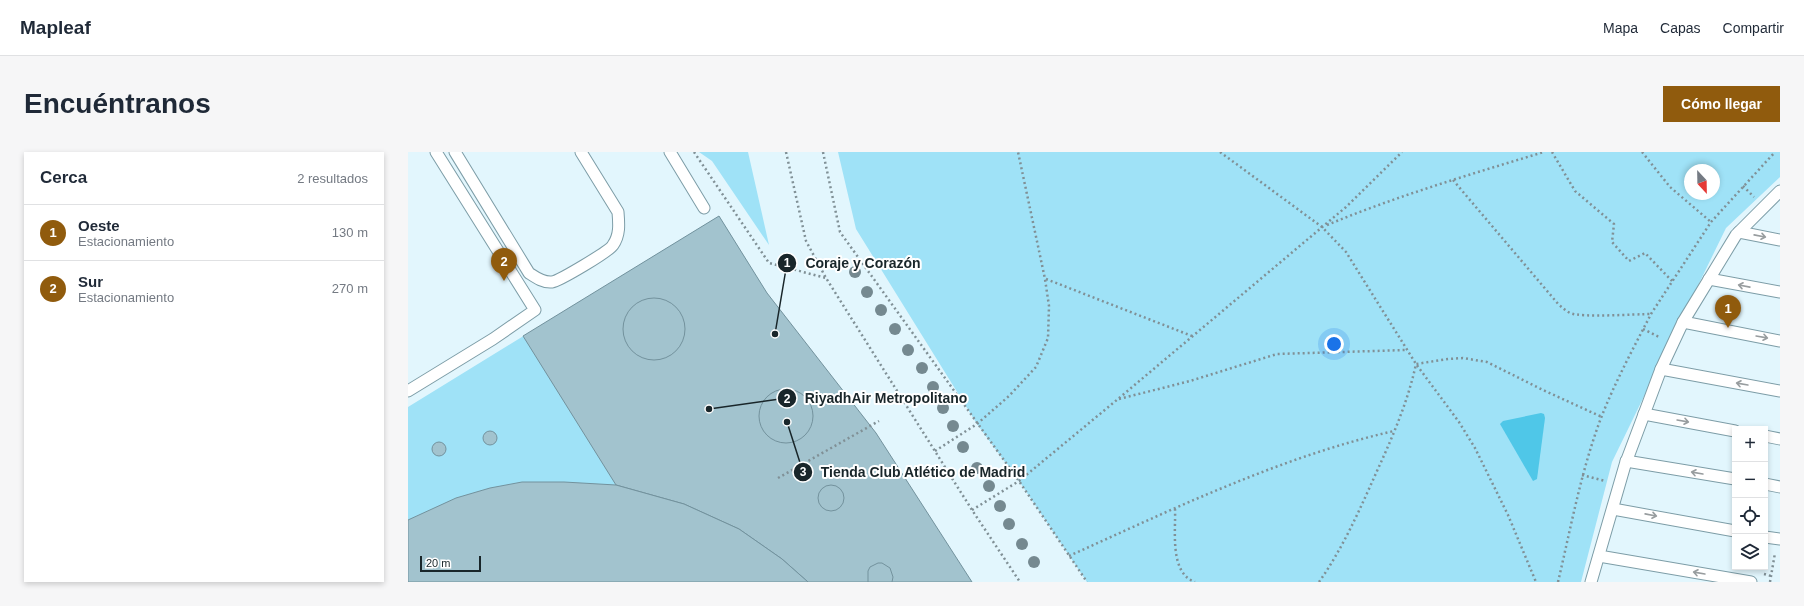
<!DOCTYPE html>
<html lang="es">
<head>
<meta charset="utf-8">
<style>
  :root { --surface:#fff; --page:#f6f6f7; --text:#1f2937; --muted:#747a83; --line:#e0e1e3; --accent:#905b0d }
  body { margin:0; font-family:Helvetica,sans-serif; background:var(--page); color:var(--text) }
  .controls { position:absolute; right:12px; bottom:12px; display:grid; overflow:hidden; border-radius:0px; box-shadow:0 2px 6px #0003 }
  .controls button { width:36px; height:36px; display:grid; place-items:center; padding:0; border:0; border-bottom:1px solid var(--line); background:var(--surface); color:var(--text); font:20px sans-serif }
  .compass { position:absolute; left:1276px; top:12px; width:36px; height:36px; border-radius:50%; background:var(--surface); box-shadow:0 2px 6px #0003; rotate:158deg }
  .scale { position:absolute; left:12px; bottom:10px; width:61px; box-sizing:border-box; padding-left:4px; border:2px solid #19262a; border-top:0; font-size:11px; line-height:14px; white-space:nowrap; color:#19262a; -webkit-text-stroke:3px #fff; paint-order:stroke }
  .you { position:absolute; left:926px; top:192px; width:14px; height:14px; margin:-10px; border:3px solid #fff; border-radius:50%; background:#1a73e8; box-shadow:0 0 0 6px #1a73e833 }
  .badge { display:grid; place-items:center; width:26px; height:26px; border-radius:50%; background:var(--accent); color:#fff; font-size:13px; font-weight:700 }
  .pin { position:absolute; translate:-50% -33px; filter:drop-shadow(0 1px 2px #0008) }
  .pin::after { content:''; position:absolute; top:21px; width:14px; height:12px; background:inherit; clip-path:polygon(0 0,100% 0,50% 100%) }
  .list { margin:0; padding:0; list-style:none }
  h2 { display:flex; justify-content:space-between; align-items:center; height:52px; margin:0; padding:0 16px; font-size:17px }
  h2 small { font-size:13px; font-weight:400; color:var(--muted) }
  .list li { display:grid; grid-template-columns:26px 1fr auto; gap:12px; align-items:center; box-sizing:border-box; height:56px; padding:0 16px; border-top:1px solid var(--line) }
  .list b { display:block; font-size:15px; white-space:nowrap }
  .list p { margin:0; font-size:13px; white-space:nowrap; color:var(--muted) }
  .list em { font-size:13px; font-style:normal; color:var(--muted) }
  .icon { flex:none; width:22px; height:22px; fill:none; stroke:currentColor; stroke-width:2; stroke-linecap:round; stroke-linejoin:round }
  .map { position:relative; flex:none; width:1372px; height:430px; overflow:hidden; border-radius:0px }
  header { display:flex; align-items:center; gap:24px; box-sizing:border-box; height:56px; padding:0 20px; background:var(--surface); border-bottom:1px solid var(--line) }
  header strong { font-size:19px }
  nav { display:flex; gap:22px; margin-inline-start:auto; font-size:14px }
  .intro { display:flex; align-items:center; justify-content:space-between; box-sizing:border-box; height:96px; padding:0 24px }
  h1 { margin:0; font-size:28px }
  .button { padding:10px 18px; border-radius:0px; background:var(--accent); color:#fff; font-size:14px; font-weight:700 }
  main { display:flex; gap:24px; padding:0 24px }
  aside { flex:1; background:var(--surface); border-radius:0px; box-shadow:0 2px 6px #0003 }
  .map>svg:first-child { display:block }
  .green { fill:#9fe2f7; fill-rule:evenodd }
  .water { fill:#4fc7e8 }
  .building { fill:#a2c3ce; stroke:#73929d }
  .lines { fill:none; stroke-linecap:round; stroke-linejoin:round }
  .lane-casing { stroke:#7d9da7; stroke-width:13 }
  .path { stroke:#809096; stroke-width:2.5; stroke-dasharray:2 3; stroke-linecap:butt }
  .lane { stroke:#fff; stroke-width:11 }
  .tree { fill:#758990 }
  .oneway { stroke:#989d9f }
  .leader { fill:none; stroke:#19262a; stroke-width:1.5 }
  .callout-dot { fill:#19262a; stroke:#fff; stroke-width:1.5 }
  .mark-label { font-size:12px; text-anchor:middle; font-weight:bold; fill:#fff }
  .callout-label { font-size:14px; text-anchor:middle; font-weight:bold; fill:#19262a; stroke:#fff; stroke-width:4; stroke-linejoin:round; paint-order:stroke }
</style>
</head>
<body>
<header>
<strong>Mapleaf</strong>
<nav><a>Mapa</a><a>Capas</a><a>Compartir</a></nav>
</header>
<div class="intro"><h1>Encuéntranos</h1><a class="button">Cómo llegar</a></div>
<main>
<aside>
<h2>Cerca<small>2 resultados</small></h2>
<ul class="list">
<li><span class="badge">1</span><div><b>Oeste</b><p>Estacionamiento</p></div><em>130 m</em></li>
<li><span class="badge">2</span><div><b>Sur</b><p>Estacionamiento</p></div><em>270 m</em></li>
</ul>
</aside>
<div class="map">
<svg width="1372" height="430" viewBox="0 0 1372 430">
  <rect width="100%" height="100%" fill="#e2f6fd"/>
  <g class="green">
    <path d="M291 0H340L361 93 304 9Z"/>
    <path d="M430 0H1372V25L1318 76 1204 310 1173 430H679L611 329 569 272 448 77ZM1282 18H1306V42H1282Z"/>
    <path d="M311 64 360 143 564 430H0V255Z"/>
  </g>
  <path class="water" d="M1133 261 1136 262 1137 266 1129 327 1125 329 1092 272 1095 269Z"/>
  <g class="building">
    <path d="M311 64 359 141 468 281 564 430H400L374 407 331 377 276 352 208 333 115 184Z"/>
    <circle cx="246" cy="177" r="31"/>
    <circle cx="378" cy="264" r="27"/>
    <circle cx="82" cy="286" r="7"/>
    <circle cx="31" cy="297" r="7"/>
    <path d="M114 330H156L208 333 276 352 331 377 374 407 400 430H0V368L48 346 82 336Z"/>
    <circle cx="423" cy="346" r="13"/>
    <path d="M470 411H474L482 416 485 425 484 430H460V419L462 415Z"/>
  </g>
  <g class="lines">
    <defs>
      <g id="lane">
        <path d="M47 0 121 121C127 125 135 131 144 130 151 129 202 99 205 93 212 83 211 72 210 60L173 0"/>
        <path d="M262 0 296 56"/>
        <path d="M1331 80 1372 88"/>
        <path d="M1301 127 1372 140"/>
        <path d="M1275 170 1372 189"/>
        <path d="M1253 217 1372 239"/>
        <path d="M0 239 85 187 127 158 28 0"/>
        <path d="M1236 262 1327 279"/>
        <path d="M1357 284 1372 287"/>
        <path d="M1218 309 1327 327"/>
        <path d="M1357 332 1372 335"/>
        <path d="M1205 357 1327 379"/>
        <path d="M1357 385 1372 387"/>
        <path d="M1191 404 1343 430"/>
        <path d="M1183 430 1217 313 1253 217 1275 170 1328 83 1372 39"/>
      </g>
    </defs>
    <use href="#lane" class="lane-casing"/>
    <g class="path">
      <path d="M286 0 361 111 418 126"/>
      <path d="M378 0 398 89 418 126 564 358 612 430"/>
      <path d="M415 0 432 80 611 329 679 430"/>
      <path d="M812 0 914 75 938 100 1008 212 1051 270 1067 296 1100 363 1128 430"/>
      <path d="M1144 0 1167 39 1206 72 1204 90 1221 109 1237 101 1264 129"/>
      <path d="M1234 0 1262 35 1303 70"/>
      <path d="M1045 28 1151 153C1155 156 1158 159 1162 161 1174 166 1227 162 1243 162"/>
      <path d="M1335 34 1346 45"/>
      <path d="M919 73C989 44 1063 22 1136 0"/>
      <path d="M638 127 784 184"/>
      <path d="M1235 177 1251 185"/>
      <path d="M711 247 782 229 869 202 998 198"/>
      <path d="M527 299 569 272 601 244 628 215 640 186 641 154 637 127 610 0"/>
      <path d="M1174 323 1197 329"/>
      <path d="M370 326 471 269"/>
      <path d="M767 357C768 378 761 421 787 430"/>
      <path d="M564 358 611 329 710 247 938 55 994 0"/>
      <path d="M661 404C765 357 875 304 986 279"/>
      <path d="M1356 422 1363 424"/>
      <path d="M911 430C935 396 952 357 969 319 985 284 1000 249 1008 212L1040 207 1055 206 1079 210 1135 238 1194 265"/>
      <path d="M1150 430C1163 375 1173 319 1193 266 1207 230 1226 195 1243 162L1303 70 1367 0"/>
      <path d="M1362 430 1367 401"/>
    </g>
    <use href="#lane" class="lane"/>
  </g>
  <g class="tree">
    <circle cx="447" cy="120" r="6"/>
    <circle cx="459" cy="140" r="6"/>
    <circle cx="473" cy="158" r="6"/>
    <circle cx="487" cy="177" r="6"/>
    <circle cx="500" cy="198" r="6"/>
    <circle cx="514" cy="216" r="6"/>
    <circle cx="525" cy="235" r="6"/>
    <circle cx="535" cy="256" r="6"/>
    <circle cx="545" cy="274" r="6"/>
    <circle cx="555" cy="295" r="6"/>
    <circle cx="569" cy="316" r="6"/>
    <circle cx="581" cy="334" r="6"/>
    <circle cx="592" cy="354" r="6"/>
    <circle cx="601" cy="372" r="6"/>
    <circle cx="614" cy="392" r="6"/>
    <circle cx="626" cy="410" r="6"/>
  </g>
  <defs><path id="oneway-shaft" d="M-6 0H5M1.5-3L5.5 0L1.5 3" fill="none" stroke-width="1.6" stroke-linecap="round" stroke-linejoin="round"/></defs>
  <g class="oneway">
    <use href="#oneway-shaft" transform="translate(1352 84) rotate(11)"/>
    <use href="#oneway-shaft" transform="translate(1336 134) rotate(-169)"/>
    <use href="#oneway-shaft" transform="translate(1354 185) rotate(10)"/>
    <use href="#oneway-shaft" transform="translate(1334 232) rotate(-170)"/>
    <use href="#oneway-shaft" transform="translate(1275 269) rotate(10)"/>
    <use href="#oneway-shaft" transform="translate(1289 321) rotate(-170)"/>
    <use href="#oneway-shaft" transform="translate(1243 363) rotate(11)"/>
    <use href="#oneway-shaft" transform="translate(1291 421) rotate(-170)"/>
  </g>
  <path class="leader" d="M367 182L379 111M301 257L379 246M379 270L395 320"/>
  <g class="callout-dot">
    <circle cx="367" cy="182" r="4"/>
    <circle cx="301" cy="257" r="4"/>
    <circle cx="379" cy="270" r="4"/>
    <circle cx="379" cy="111" r="10"/>
    <circle cx="379" cy="246" r="10"/>
    <circle cx="395" cy="320" r="10"/>
  </g>
  <g class="mark-label">
    <text x="379" y="115">1</text>
    <text x="379" y="251">2</text>
    <text x="395" y="324">3</text>
  </g>
  <g class="callout-label">
    <text x="455" y="116">Coraje y Corazón</text>
    <text x="478" y="251">RiyadhAir Metropolitano</text>
    <text x="515" y="325">Tienda Club Atlético de Madrid</text>
  </g>
</svg>
<div class="controls">
<button>+</button>
<button>−</button>
<button><svg class="icon" aria-label="locate" viewBox="0 0 24 24"><circle cx="12" cy="12" r="6"/><path d="M12 2v4M12 18v4M2 12h4M18 12h4"/></svg></button>
<button><svg class="icon" aria-label="layers" viewBox="0 0 24 24"><path d="M12 4l9 5-9 5-9-5zM3 14l9 5 9-5"/></svg></button>
</div>
<svg class="compass" viewBox="-18 -18 36 36"><path d="M0-13l5 13h-10z" fill="#e53935"/><path d="M0 13l5-13h-10z" fill="#747a83"/></svg>
<div class="scale">20 m</div>
<div class="you"></div>
<div class="pin badge" style="left:1320px;top:176px">1</div>
<div class="pin badge" style="left:96px;top:129px">2</div>
</div>
</main>
</body>
</html>
